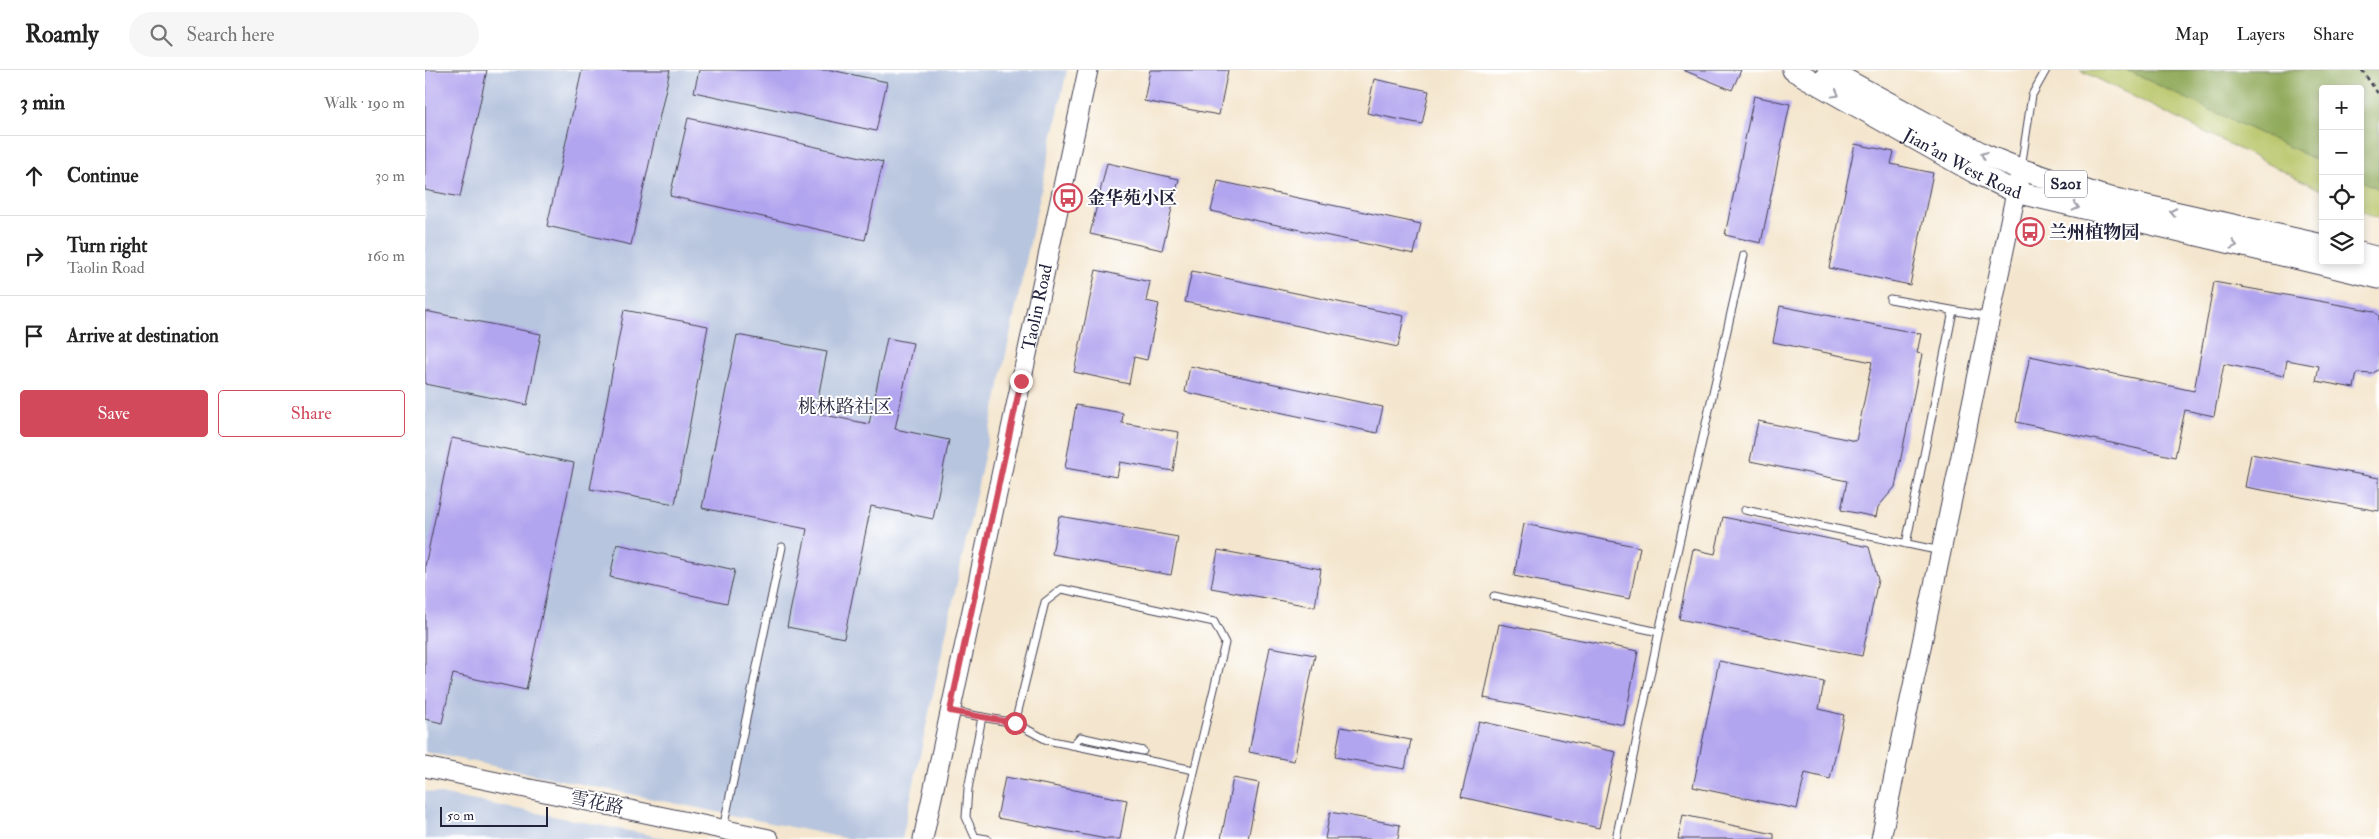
<!DOCTYPE html>
<html lang="en">
<head>
<meta charset="utf-8">
<style>
  :root { --surface:#fff; --page:#f6f6f6; --text:#222; --muted:#767676; --line:#e0e0e0; --accent:#d1495b }
  body { margin:0; font-family:"IM FELL Double Pica","Noto Serif SC",serif; background:var(--page); color:var(--text) }
  .controls { position:absolute; right:15px; top:15px; display:grid; overflow:hidden; border-radius:5px; box-shadow:0 2px 8px #0003 }
  .controls button { width:45px; height:45px; display:grid; place-items:center; padding:0; border:0; border-bottom:1px solid var(--line); background:var(--surface); color:var(--text); font:25px sans-serif }
  .scale { position:absolute; left:15px; bottom:12px; width:108px; box-sizing:border-box; padding-left:5px; border:2px solid #22223b; border-top:0; font-size:14px; line-height:18px; white-space:nowrap; color:#22223b; -webkit-text-stroke:4px #fff; paint-order:stroke }
  .stop { position:absolute; width:15px; height:15px; margin:-11px; border:4px solid #d1495b; border-radius:50%; background:#fff }
  .stop.end { background:#d1495b; border-color:#fff; box-shadow:0 1px 5px #0008 }
  .list { margin:0; padding:0; list-style:none }
  h2 { display:flex; justify-content:space-between; align-items:center; height:65px; margin:0; padding:0 20px; font-size:21px }
  h2 small { font-size:16px; font-weight:400; color:var(--muted) }
  .list li { display:grid; grid-template-columns:32px 1fr auto; gap:15px; align-items:center; box-sizing:border-box; height:80px; padding:0 20px; border-top:1px solid var(--line) }
  .list b { display:block; font-size:19px; white-space:nowrap }
  .list p { margin:0; font-size:16px; white-space:nowrap; color:var(--muted) }
  .list em { font-size:16px; font-style:normal; color:var(--muted) }
  .actions { display:flex; gap:10px; padding:15px 20px }
  .actions a { flex:1; padding:11px 0; border:1px solid var(--accent); border-radius:5px; text-align:center; font-size:18px; color:var(--accent) }
  .actions .main { background:var(--accent); color:#fff }
  .icon { flex:none; width:28px; height:28px; fill:none; stroke:currentColor; stroke-width:2; stroke-linecap:round; stroke-linejoin:round }
  .map { position:relative; flex:none; width:1954px; height:769px; overflow:hidden }
  header { display:flex; align-items:center; gap:30px; box-sizing:border-box; height:70px; padding:0 25px; background:var(--surface); border-bottom:1px solid var(--line) }
  header strong { font-size:24px }
  nav { display:flex; gap:28px; margin-inline-start:auto; font-size:18px }
  .search { width:350px; height:45px; background:var(--page); display:flex; align-items:center; gap:12px; box-sizing:border-box; padding:0 18px; border-radius:28px; color:var(--muted); font-size:19px }
  main { display:flex }
  aside { flex:1; background:var(--surface) }
  .map>svg:first-child { display:block }
  .industrial { fill:#b7c5de }
  .green { fill:#b7c466; stroke:#6c7350 }
  .forest { fill:#91aa5b; stroke:#5a664b }
  .building { fill:#b2a5ef }
  .lines { fill:none; stroke-linecap:round; stroke-linejoin:round }
  .lane-casing { stroke:#423f51; stroke-width:9 }
  .secondary-casing { stroke:#423f51; stroke-width:21 }
  .primary-casing { stroke:#423f51; stroke-width:23 }
  .path { stroke:#423f51; stroke-width:2.5; stroke-dasharray:4 4; stroke-linecap:butt }
  .lane { stroke:#fff; stroke-width:7 }
  .secondary { stroke:#fff; stroke-width:19 }
  .primary { stroke:#fff; stroke-width:21 }
  .oneway { stroke:#9c9ca7 }
  .route { stroke:#d1495b; stroke-width:6 }
  .labels { text-anchor:middle; dominant-baseline:central; stroke-width:4; stroke-linejoin:round; paint-order:stroke }
  .shield { fill:#fff; stroke:#646476; stroke-width:1 }
  .shield-label { font-size:16px; font-weight:bold; fill:#22223b }
  .street-label { font-size:18px; fill:#22223b; stroke:#fff }
  .poi-label { font-size:18px; font-weight:bold; fill:#22223b; stroke:#fff; text-anchor:start }
  .neighbourhood-label { font-size:19px; fill:#22223b; stroke:#fff }
</style>
</head>
<body>
<header>
<strong>Roamly</strong>
<div class="search"><svg class="icon" aria-label="search" viewBox="0 0 24 24"><circle cx="10" cy="10" r="6"/><path d="M15 15l6 6"/></svg>Search here</div>
<nav><a>Map</a><a>Layers</a><a>Share</a></nav>
</header>
<main>
<aside>
<h2>3 min<small>Walk · 190 m</small></h2>
<ul class="list">
<li><svg class="icon" aria-label="ahead" viewBox="0 0 24 24"><path d="M12 20V5M6 11l6-6 6 6"/></svg><div><b>Continue</b></div><em>30 m</em></li>
<li><svg class="icon" aria-label="right" viewBox="0 0 24 24"><path d="M7 20v-9h11M14 6l5 5-5 5"/></svg><div><b>Turn right</b><p>Taolin Road</p></div><em>160 m</em></li>
<li><svg class="icon" aria-label="arrive" viewBox="0 0 24 24"><path d="M6 21V4h12l-3 4 3 4H6"/></svg><div><b>Arrive at destination</b></div></li>
</ul>
<div class="actions"><a class="main">Save</a><a>Share</a></div>
</aside>
<div class="map">
<svg width="1954" height="769" viewBox="0 0 1954 769">
  <rect width="100%" height="100%" fill="#fff"/>
  <filter id="ink" filterUnits="userSpaceOnUse"><feTurbulence type="fractalNoise" baseFrequency=".02" numOctaves="2"/><feDisplacementMap in="SourceGraphic" scale="10" xChannelSelector="R" yChannelSelector="G"/><feConvolveMatrix kernelMatrix="1 2 1 2 8 2 1 2 1" color-interpolation-filters="sRGB"/></filter>
  <filter id="wash" filterUnits="userSpaceOnUse"><feTurbulence type="fractalNoise" baseFrequency=".0096" numOctaves="4" result="noise"/><feDisplacementMap in="SourceGraphic" scale="20" xChannelSelector="R" yChannelSelector="G"/><feGaussianBlur stdDeviation="1.12" result="paint"/><feColorMatrix in="noise" values="0 0 0 0 0 0 0 0 0 0 0 0 0 0 0 0 0 1.4 0 .05"/><feComposite in="paint" operator="in"/></filter>
  <g filter="url(#wash)">
    <rect width="100%" height="100%" fill="#f4e6ce"/>
    <g class="industrial">
      <path d="M0 0H642L477 769H424L0 682Z"/>
      <path d="M0 721 245 769H0Z"/>
    </g>
    <path class="green" d="M1655 0H1954V149L1935 140V19H1898V121Z"/>
    <path class="forest" d="M1701 0H1954V119L1935 110V19H1898V93Z"/>
    <g id="blocks">
      <g class="building">
        <path d="M0 0H62L35 127 0 120Z"/>
        <path d="M157 0H245L206 175 122 156Z"/>
        <path d="M274 0H406L462 12 451 61 269 22Z"/>
        <path d="M725 0H803L794 45 719 31Z"/>
        <path d="M1258 0H1316L1307 20Z"/>
        <path d="M949 9 1004 21 997 54 942 43Z"/>
        <path d="M1329 26 1365 34 1336 173 1300 165Z"/>
        <path d="M263 48 458 92 440 170 245 126Z"/>
        <path d="M1430 74 1469 82 1466 94 1508 103 1485 215 1404 198Z"/>
        <path d="M682 93 754 109 737 180 665 164Z"/>
        <path d="M793 111 996 154 989 184 786 141Z"/>
        <path d="M671 200 725 212 721 231 734 234 722 290 709 287 704 314 649 302Z"/>
        <path d="M767 201 979 246 973 277 760 232Z"/>
        <path d="M1789 212 1949 241 1954 246V299L1947 304 1932 303 1929 318 1891 311 1894 296 1862 290 1859 306 1799 294 1789 346 1760 340 1750 387 1591 352 1605 286 1769 321Z"/>
        <path d="M1355 236 1496 264 1492 283 1497 284 1470 417 1453 437 1451 447 1416 440 1422 411 1325 391 1333 351 1431 371 1447 292 1348 272Z"/>
        <path d="M199 240 283 256 250 434 165 419Z"/>
        <path d="M0 241 116 264 102 335 0 314Z"/>
        <path d="M312 265 402 282 390 343 444 354 462 268 488 273 470 359 524 370 508 449 446 436 419 568 362 557 382 459 277 438Z"/>
        <path d="M765 296 958 337 952 363 760 322Z"/>
        <path d="M651 335 698 343 697 353 754 362 748 401 695 392 692 407 640 398Z"/>
        <path d="M27 368 149 393 101 620 28 604 17 653 0 649V496Z"/>
        <path d="M1826 384 1954 408V441L1820 417Z"/>
        <path d="M634 446 753 467 746 505 627 484Z"/>
        <path d="M1298 447 1444 477 1453 510 1437 586 1254 549 1268 479 1290 484Z"/>
        <path d="M1099 454 1215 477 1205 529 1089 506Z"/>
        <path d="M192 474 310 500 302 533 185 507Z"/>
        <path d="M793 480 896 499 890 537 786 518Z"/>
        <path d="M1074 554 1213 581 1199 655 1059 628Z"/>
        <path d="M845 577 890 585 869 691 824 682Z"/>
        <path d="M1294 591 1399 612 1394 639 1419 645 1405 709 1380 703 1372 739 1268 717Z"/>
        <path d="M1054 651 1191 682 1174 758 1036 727Z"/>
        <path d="M916 657 986 670 980 699 910 687Z"/>
        <path d="M580 707 702 730 695 769H681L572 748Z"/>
        <path d="M808 708 834 713 823 769H796Z"/>
        <path d="M905 742 975 755 973 769H900Z"/>
        <path d="M1258 745 1349 764V769H1253Z"/>
      </g>
    </g>
  </g>
  <g filter="url(#ink)">
    <use href="#blocks" fill-opacity="0" stroke="#423f51" stroke-width="1"/>
    <g class="lines">
      <defs>
        <g id="lane">
          <path d="M1596 98 1607 25 1621 0"/>
          <path d="M1465 229 1565 247"/>
          <path d="M1320 440 1516 481"/>
          <path d="M1481 474 1528 241"/>
          <path d="M1069 526 1234 562"/>
          <path d="M526 641 557 647"/>
          <path d="M590 653 620 532 637 519 789 552 800 573 753 769"/>
          <path d="M648 675 655 667 718 681"/>
          <path d="M298 759 357 477"/>
          <path d="M562 769 550 767 541 747 543 719 557 647 590 653 622 670 769 700"/>
          <path d="M1191 769 1234 562 1319 185"/>
        </g>
        <g id="secondary">
          <path d="M0 697 344 769"/>
          <path id="s1" d="M498 769 663 0"/>
          <path d="M1456 769 1594 108"/>
        </g>
        <g id="primary">
          <path id="s2" d="M1368 0 1549 102 1591 122 1954 208"/>
          <path d="M1403 0 1560 85 1595 99 1677 126 1898 175"/>
          <path d="M1935 183 1954 188"/>
        </g>
      </defs>
      <use href="#lane" class="lane-casing"/>
      <use href="#secondary" class="secondary-casing"/>
      <use href="#primary" class="primary-casing"/>
      <path class="path" d="M1937 0 1954 25"/>
      <use href="#lane" class="lane"/>
      <use href="#secondary" class="secondary"/>
      <use href="#primary" class="primary"/>
    </g>
    <defs><path id="oneway-chevron" d="M-2-3.5L2.5 0L-2 3.5" fill="none" stroke-width="1.6" stroke-linecap="round" stroke-linejoin="round" transform="scale(1.25)"/></defs>
    <g class="oneway">
      <use href="#oneway-chevron" transform="translate(1411 24) rotate(29)"/>
      <use href="#oneway-chevron" transform="translate(1559 85) rotate(-155)"/>
      <use href="#oneway-chevron" transform="translate(1651 137) rotate(14)"/>
      <use href="#oneway-chevron" transform="translate(1748 142) rotate(-168)"/>
      <use href="#oneway-chevron" transform="translate(1809 175) rotate(13)"/>
    </g>
  </g>
  <g class="lines" filter="url(#ink)">
    <path class="route" d="M590 653 525 641 596 311"/>
  </g>
  <defs>
    <symbol id="bus-ring" viewBox="-11 -11 22 22"><circle r="9.5" fill="#fff" stroke="#d1495b" stroke-width="1.5"/><path d="M-5-6H5V4H4V6H2V4H-2V6H-4V4H-5ZM-3.5-4V0h7V-4ZM-3.5 1.2v1.5H-2V1.2ZM2 1.2v1.5H3.5V1.2Z" fill="#d1495b"/></symbol>
  </defs>
  <g fill-rule="evenodd">
    <use href="#bus-ring" x="627" y="112" width="32" height="32"/>
    <use href="#bus-ring" x="1589" y="146" width="32" height="32"/>
  </g>
  <g class="labels">
    <rect class="shield" x="1620" y="100.5" width="42" height="27" rx="4"/>
    <g class="shield-label">
      <text x="1641" y="114">S201</text>
    </g>
    <g class="street-label">
      <text stroke="none"><textPath href="#s2" startOffset="194">Jian'an West Road</textPath></text>
      <text stroke="none"><textPath href="#s1" startOffset="544">Taolin Road</textPath></text>
      <text transform="translate(172 733) rotate(12)">雪花路</text>
    </g>
    <g class="poi-label">
      <text x="662" y="128">金华苑小区</text>
      <text x="1624" y="162">兰州植物园</text>
    </g>
    <g class="neighbourhood-label">
      <text x="420" y="337">桃林路社区</text>
    </g>
  </g>
</svg>
<div class="controls">
<button>+</button>
<button>−</button>
<button><svg class="icon" aria-label="locate" viewBox="0 0 24 24"><circle cx="12" cy="12" r="6"/><path d="M12 2v4M12 18v4M2 12h4M18 12h4"/></svg></button>
<button><svg class="icon" aria-label="layers" viewBox="0 0 24 24"><path d="M12 4l9 5-9 5-9-5zM3 14l9 5 9-5"/></svg></button>
</div>
<div class="scale">50 m</div>
<div class="stop" style="left:590px;top:653px"></div>
<div class="stop end" style="left:596px;top:311px"></div>
</div>
</main>
</body>
</html>
